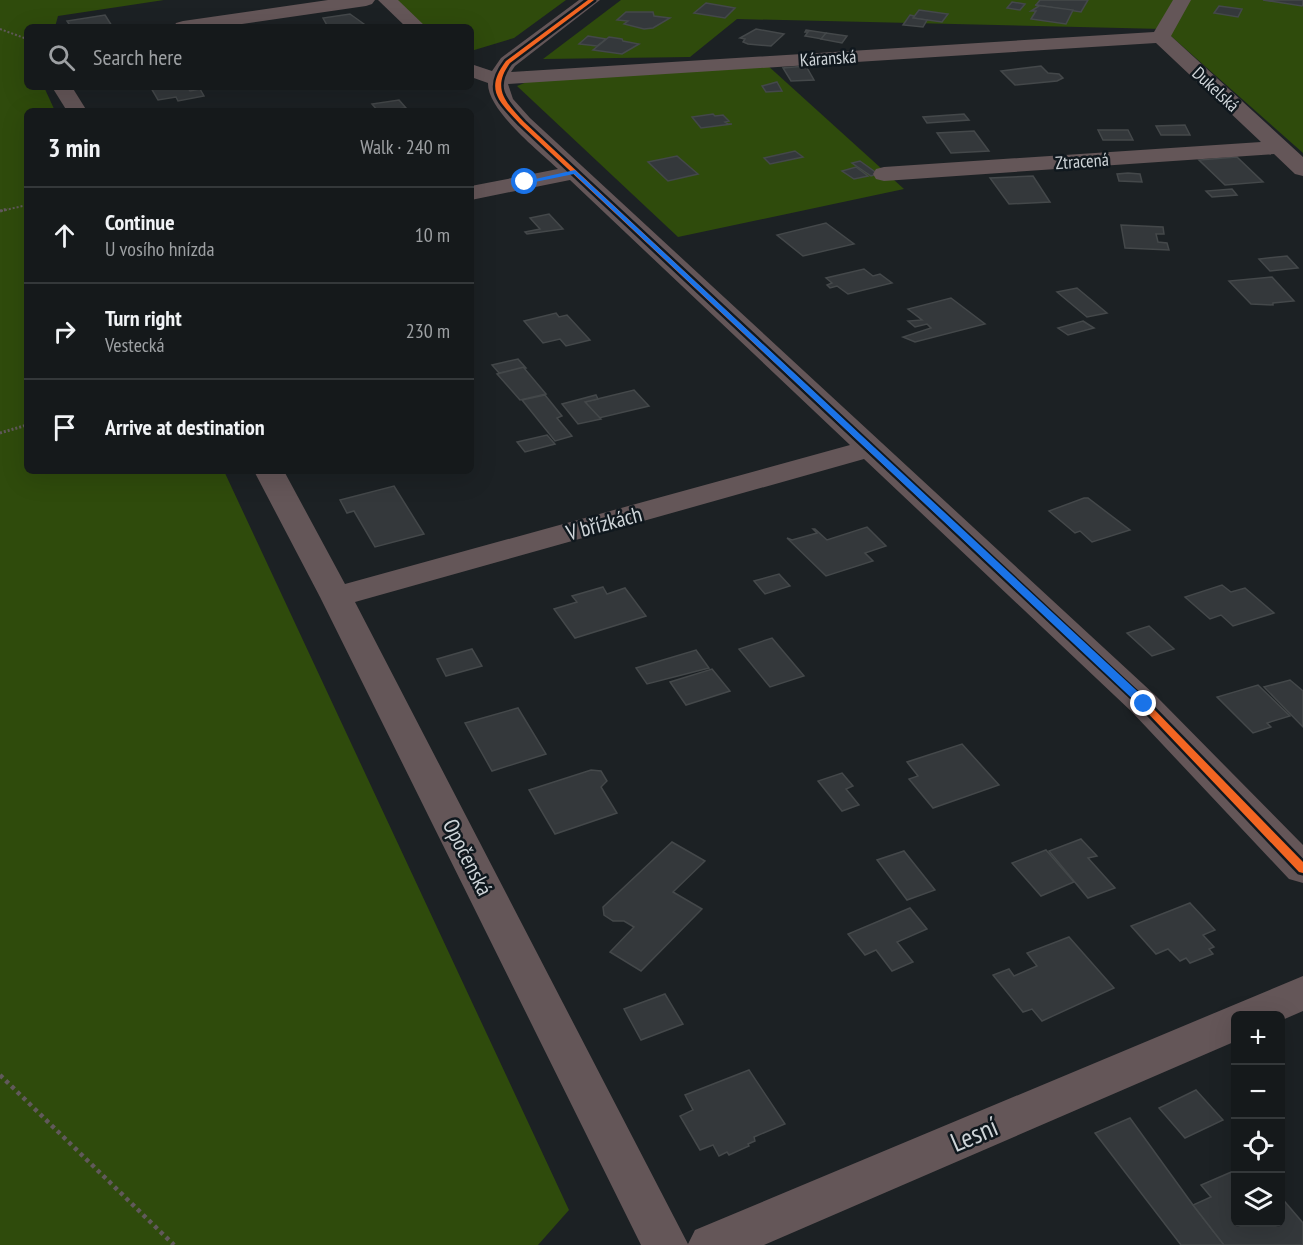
<!DOCTYPE html>
<html lang="en">
<head>
<meta charset="utf-8">
<style>
  :root { --surface:#15191b; --page:#222628; --text:#f1f3f6; --muted:#9da0a3; --line:#34383a }
  body { margin:0; font-family:"PT Sans Narrow",sans-serif; background:var(--page); color:var(--text) }
  .controls { position:absolute; right:18px; bottom:18px; display:grid; overflow:hidden; border-radius:9px; box-shadow:0 6px 24px #0002 }
  .controls button { width:54px; height:54px; display:grid; place-items:center; padding:0; border:0; border-bottom:2px solid var(--line); background:var(--surface); color:var(--text); font:30px sans-serif }
  .stop { position:absolute; width:18px; height:18px; margin:-14px; border:4px solid #1a73e8; border-radius:50%; background:#fff }
  .stop.end { background:#1a73e8; border-color:#fff; box-shadow:0 2px 6px #0008 }
  .list { margin:0; padding:0; list-style:none }
  h2 { display:flex; justify-content:space-between; align-items:center; height:78px; margin:0; padding:0 24px; font-size:26px }
  h2 small { font-size:20px; font-weight:400; color:var(--muted) }
  .list li { display:grid; grid-template-columns:39px 1fr auto; gap:18px; align-items:center; box-sizing:border-box; height:96px; padding:0 24px; border-top:2px solid var(--line) }
  .list b { display:block; font-size:22px; white-space:nowrap }
  .list p { margin:0; font-size:20px; white-space:nowrap; color:var(--muted) }
  .list em { font-size:20px; font-style:normal; color:var(--muted) }
  .icon { flex:none; width:33px; height:33px; fill:none; stroke:currentColor; stroke-width:2; stroke-linecap:round; stroke-linejoin:round }
  .map { position:relative; flex:none; width:1303px; height:1245px; overflow:hidden }
  .search { position:absolute; background:var(--surface); box-shadow:0 6px 24px #0002; left:24px; top:24px; width:450px; height:66px; display:flex; align-items:center; gap:15px; box-sizing:border-box; padding:0 21px; border-radius:9px; color:var(--muted); font-size:22px }
  .panel { position:absolute; background:var(--surface); box-shadow:0 6px 24px #0002; left:24px; top:108px; width:450px; height:366px; border-radius:9px }
  .map>svg:first-child { display:block }
  .green { fill:#2f4b0c }
  .building { fill:#34383b; stroke:#44484a; stroke-width:1.5 }
  .lines { fill:none; stroke-linecap:round; stroke-linejoin:round }
  .path-far2 { stroke:#61595b; stroke-width:2; stroke-dasharray:2 2; stroke-linecap:butt }
  .path-far1 { stroke:#61595b; stroke-width:3; stroke-dasharray:2 2; stroke-linecap:butt }
  .path { stroke:#61595b; stroke-width:4.5; stroke-dasharray:4 4; stroke-linecap:butt }
  .minor { fill:#645658; fill-rule:evenodd }
  .bus-1-casing { stroke:#10181e; stroke-width:5 }
  .bus-1 { fill:#f26522; fill-rule:evenodd }
  .route { fill:#1a73e8 }
  .labels { text-anchor:middle; dominant-baseline:central; stroke-width:5; stroke-linejoin:round; paint-order:stroke }
  .far-street-label { font-size:18px; fill:#ced4d8; stroke:#10181e }
  .street-label { font-size:22px; fill:#ced4d8; stroke:#10181e }
  .near-street-label { font-size:27px; fill:#ced4d8; stroke:#10181e }
</style>
</head>
<body>
<div class="map">
<svg width="1303" height="1245" viewBox="0 0 1303 1245">
  <rect width="100%" height="100%" fill="#1c2124"/>
  <g class="green">
    <path d="M0 0H164L58 16 55 27H27V87H44L55 111H27V471H224L569 1210 538 1245H0Z"/>
    <path d="M380 0H566L514 38 471 51V27H410Z"/>
    <path d="M621 0H1303V153L1163 29 737 19 690 57 543 59Z"/>
    <path d="M766 64 904 189 678 237 517 86 539 77Z"/>
  </g>
  <g class="building">
    <path d="M1040 0H1088L1081 12 1036 5Z"/>
    <path d="M1263 0H1303V4L1302 6Z"/>
    <path d="M1012 2 1025 4 1020 10 1007 8Z"/>
    <path d="M706 3 735 8 725 18 694 13Z"/>
    <path d="M1035 5 1073 10 1066 24 1031 19 1036 11H1031L1039 6Z"/>
    <path d="M1219 6 1242 9 1238 17 1214 13Z"/>
    <path d="M919 10 948 14 942 22 913 18Z"/>
    <path d="M626 12H653L654 16 670 18 653 28 644 29 624 24 628 21 617 20Z"/>
    <path d="M350 14 364 24 354 26 355 27H328L323 18Z"/>
    <path d="M105 15 112 26 71 27 67 21Z"/>
    <path d="M910 15 914 16 913 18 927 20 923 27 903 25Z"/>
    <path d="M756 29 784 34 771 46 748 44 743 42 745 39 740 38Z"/>
    <path d="M806 30 826 33 822 39 805 36 808 32H805Z"/>
    <path d="M826 33 847 36 842 43 821 39Z"/>
    <path d="M588 36 606 39 597 46 579 44Z"/>
    <path d="M609 37 622 39 623 41 639 44 622 54 593 50Z"/>
    <path d="M806 66 814 80 791 81 783 68Z"/>
    <path d="M1041 66 1048 73 1059 74 1063 78 1057 81 1015 85 1001 71Z"/>
    <path d="M777 82 782 91 766 92 762 86Z"/>
    <path d="M187 87 190 91 200 89 204 96 178 101 176 97 158 100 151 88Z"/>
    <path d="M399 100 406 108 378 111 372 104Z"/>
    <path d="M713 114 715 116 723 115 729 121 725 122 728 124H732L701 128 692 117Z"/>
    <path d="M964 114 969 120 927 123 923 117Z"/>
    <path d="M1185 125 1190 135H1161L1156 126Z"/>
    <path d="M1098 130H1128L1133 140H1103Z"/>
    <path d="M974 131 989 151 951 153 937 133Z"/>
    <path d="M795 151 803 157 770 164 764 158Z"/>
    <path d="M677 156 698 174 668 181 648 162Z"/>
    <path d="M1237 157 1263 182 1225 185 1199 160Z"/>
    <path d="M860 161 878 174 871 176 852 163Z"/>
    <path d="M856 167 868 176 854 179 842 171Z"/>
    <path d="M1128 173 1140 174 1142 182 1119 181 1117 174Z"/>
    <path d="M1033 176 1050 202 1009 204 990 178Z"/>
    <path d="M1232 189 1237 195 1212 197 1206 191Z"/>
    <path d="M549 214 563 229 527 234 525 232 540 229 530 218Z"/>
    <path d="M826 223 854 244 803 256 777 235Z"/>
    <path d="M1121 225 1163 227 1164 234H1156L1158 242 1167 243 1169 250 1125 248Z"/>
    <path d="M1287 256 1298 268 1270 271 1259 259Z"/>
    <path d="M864 269 873 276 880 274 892 283 848 294 837 286 830 288 827 285 832 283 826 278Z"/>
    <path d="M1272 277 1294 301 1273 303V305L1251 304 1229 281Z"/>
    <path d="M1077 288 1107 313 1087 317 1057 292Z"/>
    <path d="M951 298 985 324 915 342 903 337 931 328 927 324 915 327 908 321 922 320 908 309Z"/>
    <path d="M556 313 559 317 567 315 590 340 566 346 560 339 543 343 524 321Z"/>
    <path d="M1083 321 1094 328 1068 335 1058 328Z"/>
    <path d="M518 359 526 368 499 373 492 365Z"/>
    <path d="M524 367V368L546 394 520 400 497 374Z"/>
    <path d="M634 390 649 406 599 418 585 402Z"/>
    <path d="M545 395 562 416 557 418 572 436 555 441 522 400Z"/>
    <path d="M596 395 598 399 585 402 601 419 578 424 562 404Z"/>
    <path d="M547 435 555 444 525 452 517 442Z"/>
    <path d="M394 486 424 534 375 547 354 511 347 513 340 500Z"/>
    <path d="M1084 498H1088L1130 530 1092 542 1080 531 1075 533 1049 511Z"/>
    <path d="M867 527 886 546 865 553 873 561 826 576 787 538 792 540 817 533 813 529H815L827 540Z"/>
    <path d="M779 574 790 586 765 594 754 581Z"/>
    <path d="M1222 585 1231 592 1245 588 1274 613 1233 626 1221 615 1210 619 1185 597Z"/>
    <path d="M603 587 607 594 625 588 646 616 575 638 554 609 577 602 572 596Z"/>
    <path d="M1149 626 1174 649 1152 656 1127 633Z"/>
    <path d="M772 638 804 676 770 687 739 649Z"/>
    <path d="M472 649 482 666 446 676 437 659Z"/>
    <path d="M696 650 709 668 647 684 636 668Z"/>
    <path d="M712 669 730 691 686 705 670 682Z"/>
    <path d="M1290 680 1303 691V727L1264 687Z"/>
    <path d="M1258 685 1290 716 1267 723 1271 727 1253 733 1217 697Z"/>
    <path d="M518 708 546 754 492 771 465 723Z"/>
    <path d="M962 744 999 785 933 808 909 779 918 776 907 762Z"/>
    <path d="M591 770 601 771 607 781 601 787 617 813 555 834 529 790Z"/>
    <path d="M842 773 853 786 846 789 859 805 842 811 818 781Z"/>
    <path d="M1081 839 1097 856 1088 858 1115 888 1088 898 1049 851Z"/>
    <path d="M672 842 705 861 673 892 702 909 641 971 610 952 634 927 624 921H613L604 915 603 907Z"/>
    <path d="M1046 850 1074 882 1041 896 1012 863Z"/>
    <path d="M904 851 935 890 907 900 877 860Z"/>
    <path d="M1190 903 1215 930 1203 935 1214 947 1209 949 1213 954 1190 963 1186 958 1180 961 1168 949 1156 954 1131 926Z"/>
    <path d="M910 908 927 929 897 942 913 962 892 971 876 950 865 955 848 934Z"/>
    <path d="M1069 937 1114 988 1042 1021 1032 1009 1023 1012 993 975 1009 969 1014 976 1037 966 1027 953Z"/>
    <path d="M665 994 683 1024 641 1040 624 1009Z"/>
    <path d="M749 1070 785 1124 754 1137 755 1141 748 1144 749 1146 729 1155 727 1152 719 1156 713 1145 700 1150 680 1116 693 1110 685 1095Z"/>
    <path d="M1196 1090 1223 1120 1185 1138 1159 1108Z"/>
    <path d="M1130 1118 1193 1205 1224 1245H1181L1095 1133Z"/>
    <path d="M1236 1170V1222H1280V1196L1303 1223V1245H1224L1193 1205 1211 1197 1201 1185Z"/>
  </g>
  <g class="lines">
    <g class="path-far2">
      <path d="M0 29 27 39"/>
      <path d="M1 211 27 205"/>
    </g>
    <g class="path-far1">
      <path d="M0 211 8 209"/>
      <path d="M0 433 27 425"/>
    </g>
    <path class="path" d="M0 1075 174 1245"/>
    <g class="minor">
      <path d="M328 0H375L372 4 366 6 221 27H174L176 23 183 21Z"/>
      <path d="M378 0H398L426 27H406Z"/>
      <path d="M579 0H600L515 66 511 72 1154 32 1173 0H1191L1171 36 1303 157V176L1295 174 1274 154 884 181 876 179 873 174 876 169 884 167 1261 142 1156 43 508 84 513 99 530 118 1156 696 1303 845V883L1289 879 1132 712 864 459 355 602 688 1244 695 1230 1303 976V1011L1280 1021V1016H1236V1041L764 1245H641L320 597 254 471H284L345 584 850 445 570 180 471 200V186L558 169C539 151 487 110 488 83L471 77V64L492 71 501 58Z"/>
      <path d="M52 87H72L87 111H67Z"/>
    </g>
    <defs>
      <path id="bus-1" d="M588 0H594L510 63C491 89 506 102 524 122L1147 702 1303 862V873L1299 872 1141 706 520 124C499 101 484 90 506 61Z"/>
    </defs>
    <use href="#bus-1" class="bus-1-casing"/>
    <use href="#bus-1" class="bus-1"/>
  </g>
  <path class="route" d="M575 170 1148 701V706H1140L574 174 525 184 522 182Z"/>
  <g class="labels">
    <g class="far-street-label">
      <text transform="translate(828 58) rotate(-4)">Káranská</text>
      <text transform="translate(1216 89) rotate(43)">Dukelská</text>
      <text transform="translate(1082 161) rotate(-4)">Ztracená</text>
    </g>
    <g class="street-label">
      <text transform="translate(604 523) rotate(-15)">V břízkách</text>
      <text transform="translate(468 857) rotate(63)">Opočenská</text>
    </g>
    <g class="near-street-label">
      <text transform="translate(974 1134) rotate(-23)">Lesní</text>
    </g>
  </g>
</svg>
<div class="controls">
<button>+</button>
<button>−</button>
<button><svg class="icon" aria-label="locate" viewBox="0 0 24 24"><circle cx="12" cy="12" r="6"/><path d="M12 2v4M12 18v4M2 12h4M18 12h4"/></svg></button>
<button><svg class="icon" aria-label="layers" viewBox="0 0 24 24"><path d="M12 4l9 5-9 5-9-5zM3 14l9 5 9-5"/></svg></button>
</div>
<div class="stop" style="left:525px;top:182px"></div>
<div class="stop end" style="left:1144px;top:704px"></div>
<div class="search"><svg class="icon" aria-label="search" viewBox="0 0 24 24"><circle cx="10" cy="10" r="6"/><path d="M15 15l6 6"/></svg>Search here</div>
<section class="panel">
<h2>3 min<small>Walk · 240 m</small></h2>
<ul class="list">
<li><svg class="icon" aria-label="ahead" viewBox="0 0 24 24"><path d="M12 20V5M6 11l6-6 6 6"/></svg><div><b>Continue</b><p>U vosího hnízda</p></div><em>10 m</em></li>
<li><svg class="icon" aria-label="right" viewBox="0 0 24 24"><path d="M7 20v-9h11M14 6l5 5-5 5"/></svg><div><b>Turn right</b><p>Vestecká</p></div><em>230 m</em></li>
<li><svg class="icon" aria-label="arrive" viewBox="0 0 24 24"><path d="M6 21V4h12l-3 4 3 4H6"/></svg><div><b>Arrive at destination</b></div></li>
</ul>
</section>
</div>
</body>
</html>
